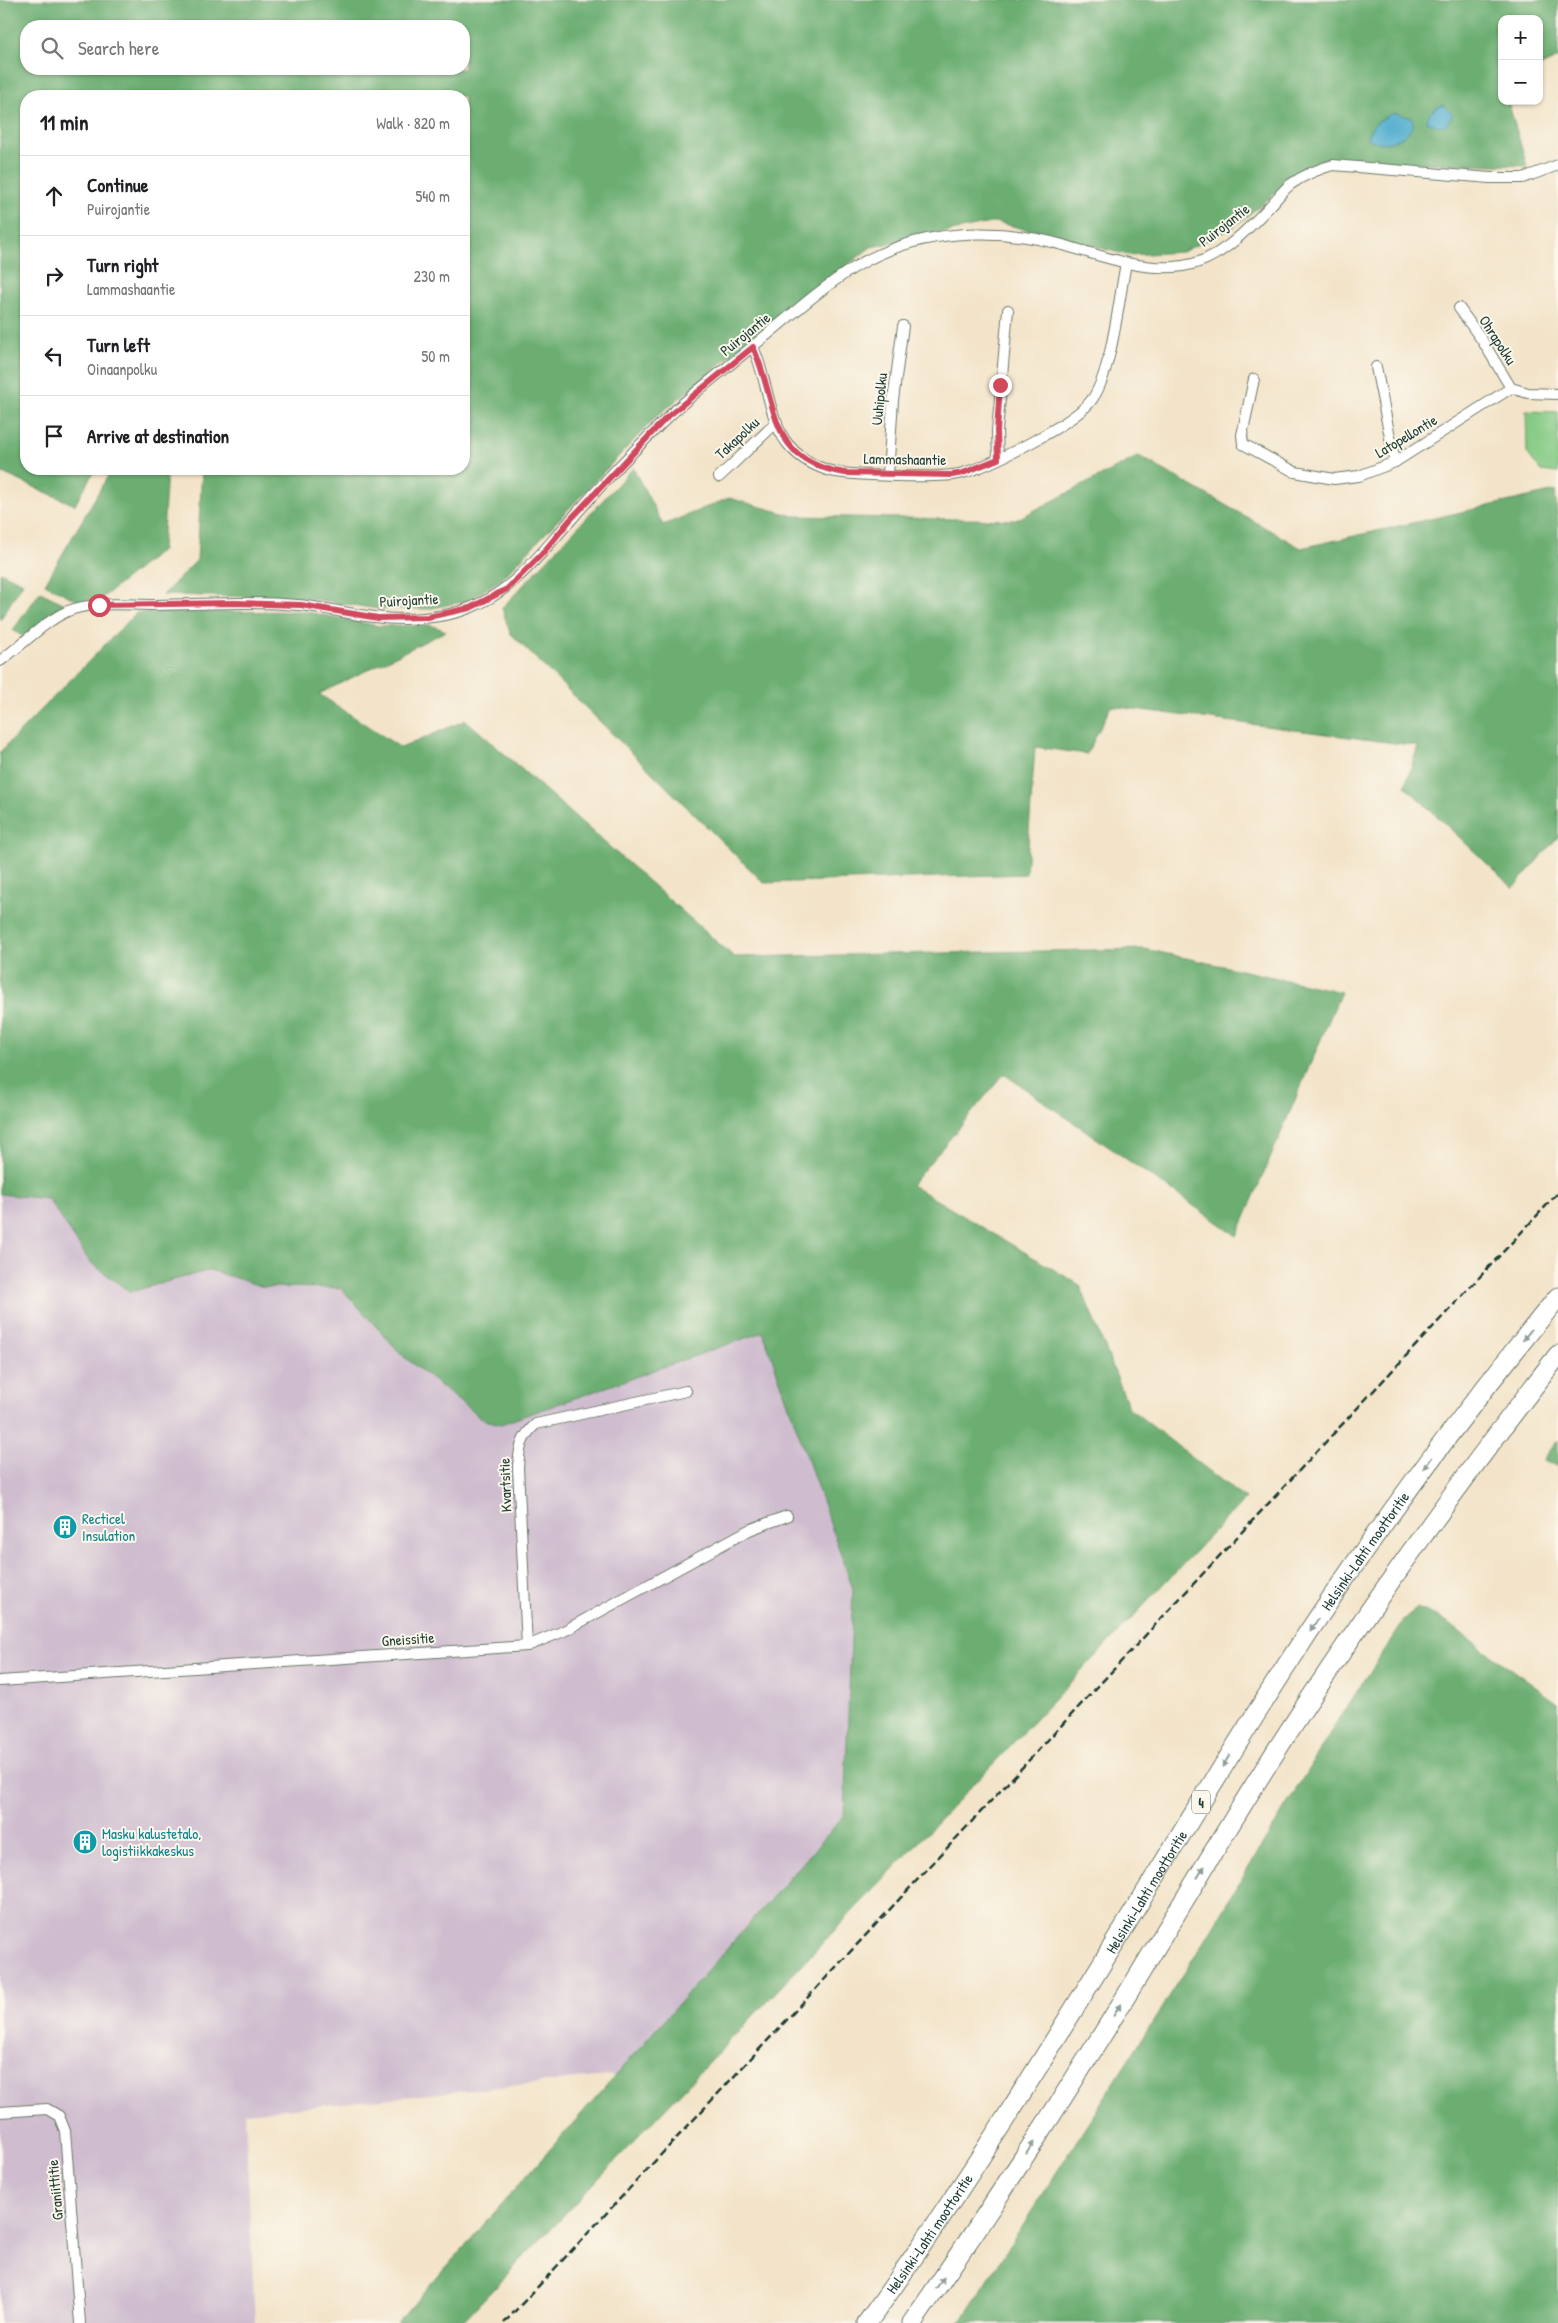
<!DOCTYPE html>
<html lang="en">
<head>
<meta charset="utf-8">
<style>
  :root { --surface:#fff; --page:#f2f2f2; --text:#202124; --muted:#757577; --line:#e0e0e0 }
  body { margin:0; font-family:"Patrick Hand",sans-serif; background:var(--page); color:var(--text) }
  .controls { position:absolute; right:15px; top:15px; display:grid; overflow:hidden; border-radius:10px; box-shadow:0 1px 4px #0004 }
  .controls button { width:45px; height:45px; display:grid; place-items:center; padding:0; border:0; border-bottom:1px solid var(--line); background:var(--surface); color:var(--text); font:25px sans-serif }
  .stop { position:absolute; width:15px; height:15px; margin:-11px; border:4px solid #d1495b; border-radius:50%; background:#fff }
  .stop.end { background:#d1495b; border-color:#fff; box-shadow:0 1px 5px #0008 }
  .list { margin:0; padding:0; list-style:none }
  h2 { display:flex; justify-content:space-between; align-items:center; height:65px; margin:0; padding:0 20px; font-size:21px }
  h2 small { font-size:16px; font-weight:400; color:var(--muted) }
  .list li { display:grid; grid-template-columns:32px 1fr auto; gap:15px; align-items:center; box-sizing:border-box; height:80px; padding:0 20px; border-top:1px solid var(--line) }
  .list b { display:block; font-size:19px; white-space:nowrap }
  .list p { margin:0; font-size:16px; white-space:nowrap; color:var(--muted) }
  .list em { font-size:16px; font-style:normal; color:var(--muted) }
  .icon { flex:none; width:28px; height:28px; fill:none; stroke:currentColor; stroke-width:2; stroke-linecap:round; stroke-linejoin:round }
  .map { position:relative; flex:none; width:1558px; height:2323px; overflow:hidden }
  .search { position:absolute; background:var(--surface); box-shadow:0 1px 4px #0004; left:20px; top:20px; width:450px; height:55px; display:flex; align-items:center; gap:12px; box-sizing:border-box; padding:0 18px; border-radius:20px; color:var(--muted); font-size:19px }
  .panel { position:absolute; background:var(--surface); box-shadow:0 1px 4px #0004; left:20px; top:90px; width:450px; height:385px; border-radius:20px }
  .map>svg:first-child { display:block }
  .industrial { fill:#cfbdcf }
  .green { fill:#85ca84; stroke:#52845c }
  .forest { fill:#6cae72; stroke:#467653; fill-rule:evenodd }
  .water { fill:#51aecf; stroke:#387682 }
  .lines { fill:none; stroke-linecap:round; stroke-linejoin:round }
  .minor-casing { stroke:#697768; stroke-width:12 }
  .motorway-casing { stroke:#697768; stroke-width:21 }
  .minor { stroke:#fff; stroke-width:10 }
  .motorway { stroke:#fff; stroke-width:19 }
  .rail { stroke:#1f3d34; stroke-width:2.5; stroke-dasharray:8 4; stroke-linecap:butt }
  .oneway { fill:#8f9e9a }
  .route { stroke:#d1495b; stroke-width:6 }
  .labels { text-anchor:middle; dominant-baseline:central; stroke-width:4; stroke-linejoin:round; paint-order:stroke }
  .shield { fill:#fbf7ec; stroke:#61756b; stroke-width:1 }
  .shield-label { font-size:14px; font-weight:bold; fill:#1f3d34 }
  .street-label { font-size:15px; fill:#1f3d34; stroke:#fbf7ec }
  .culture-label { font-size:15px; fill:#0d838f; stroke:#fbf7ec; text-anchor:start }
</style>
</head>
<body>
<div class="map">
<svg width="1558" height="2323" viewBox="0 0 1558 2323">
  <rect width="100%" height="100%" fill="#fbf7ec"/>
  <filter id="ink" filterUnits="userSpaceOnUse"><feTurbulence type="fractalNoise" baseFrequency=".02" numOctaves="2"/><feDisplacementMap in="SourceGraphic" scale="10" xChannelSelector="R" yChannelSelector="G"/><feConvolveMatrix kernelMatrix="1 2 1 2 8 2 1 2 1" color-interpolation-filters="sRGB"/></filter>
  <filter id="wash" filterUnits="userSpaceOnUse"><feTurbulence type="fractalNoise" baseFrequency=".0096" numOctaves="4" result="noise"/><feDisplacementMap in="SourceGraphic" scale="20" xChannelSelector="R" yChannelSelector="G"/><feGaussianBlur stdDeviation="1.12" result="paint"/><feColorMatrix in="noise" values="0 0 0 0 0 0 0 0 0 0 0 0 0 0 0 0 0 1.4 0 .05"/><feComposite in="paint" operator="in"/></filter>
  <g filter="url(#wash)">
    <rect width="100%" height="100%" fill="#f3e4c9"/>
    <path class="industrial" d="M0 1194 48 1199 90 1262 130 1292 210 1270 264 1287 341 1288 404 1357 501 1424 763 1331 853 1589 844 1816 616 2075 245 2113 255 2323H0Z"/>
    <path class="green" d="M1526 411 1558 412V473L1541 471 1527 453Z"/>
    <g class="forest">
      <path d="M0 0H1558V58L1539 67V19H1502V101H1508L1527 166 1318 160 1232 228 1182 252 1128 255 996 222 871 247 750 340 656 417 502 579 467 601 428 609H378L306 598 163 595 197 560 202 469H464V96H26V469H95L75 505 0 472ZM26 26H464V69H26Z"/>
      <path d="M1139 456 1301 548 1555 491 1558 523V837L1513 888 1405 786 1418 746 1111 706 1087 754 1035 747 1026 874 764 883 510 633 502 608 633 468 663 525 729 498 794 516 1016 520Z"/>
      <path d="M112 469H167L162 550 102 598 80 602 45 584Z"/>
      <path d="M0 572 23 583 0 620Z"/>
      <path d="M40 592 65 604 25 638 13 630Z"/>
      <path d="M302 611 379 626 431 625 446 631 319 694 401 748 466 720 734 957 1145 949 1341 992 1237 1236 1004 1074 911 1185 1080 1285 1129 1408 1245 1499 461 2323H397L844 1816 853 1589 763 1332 501 1424 484 1420 404 1357 341 1288 264 1287 210 1270 130 1292 90 1262 48 1199 0 1194V752L136 613Z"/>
      <path d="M1558 1440V1467L1543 1460Z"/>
      <path d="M1416 1608 1439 1617 1558 1703V2323H960L1199 1950 1338 1720 1403 1622Z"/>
    </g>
    <g class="water">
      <path d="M1443 105 1453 115 1446 125 1439 126 1426 122C1429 113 1433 108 1443 105Z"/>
      <path d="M1395 113 1411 118 1414 125C1403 141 1384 148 1367 138 1370 124 1382 118 1395 113Z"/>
    </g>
  </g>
  <g filter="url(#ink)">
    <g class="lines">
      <defs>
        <g id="minor">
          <path d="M1459 308 1482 340 1511 388"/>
          <path d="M753 347C766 374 769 420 787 443 797 456 812 465 827 470 847 476 943 479 963 473 991 465 1078 422 1093 398 1112 370 1119 298 1126 263"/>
          <path d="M1376 367 1395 462"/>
          <path d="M1254 379 1242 435 1243 444 1295 472 1334 479 1359 476 1395 462 1511 388 1528 393 1558 394"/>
          <path d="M998 459 997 431 1008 310"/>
          <path d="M888 474 893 400 903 326"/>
          <path d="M719 477 777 422"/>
          <path d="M0 661C21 646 45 621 68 611 94 601 125 605 152 605 201 604 249 601 298 605 323 607 348 614 374 617 404 621 444 619 472 607 515 589 539 555 569 522 599 487 631 453 664 421 691 394 723 371 752 347 786 320 818 290 855 267 917 229 995 226 1063 245 1102 256 1142 272 1183 266 1219 261 1246 231 1270 206 1277 199 1283 190 1291 184 1304 175 1318 169 1333 165L1490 178H1523L1558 165"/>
          <path d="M527 1646 518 1468C519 1449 521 1437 536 1424L686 1391"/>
          <path d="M0 1681 527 1646 564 1631 749 1530 787 1516"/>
          <path d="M0 2112 47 2109 59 2116 65 2131 80 2323"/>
        </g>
        <g id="motorway">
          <path id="s1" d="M867 2323C1019 2113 1145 1886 1285 1668 1368 1539 1461 1415 1558 1297"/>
          <path d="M912 2323C977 2230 1039 2136 1099 2040 1155 1950 1208 1859 1264 1770 1355 1626 1454 1489 1558 1355"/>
        </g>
      </defs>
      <use href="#minor" class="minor-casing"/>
      <use href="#motorway" class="motorway-casing"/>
      <use href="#minor" class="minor"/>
      <use href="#motorway" class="motorway"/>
      <path class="rail" d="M504 2323 1558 1193"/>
    </g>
    <defs><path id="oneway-solid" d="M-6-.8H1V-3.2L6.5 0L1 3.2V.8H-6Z" transform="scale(1.25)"/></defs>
    <g class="oneway">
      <use href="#oneway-solid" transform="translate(1527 1335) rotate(128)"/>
      <use href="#oneway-solid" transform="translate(1428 1463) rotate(126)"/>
      <use href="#oneway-solid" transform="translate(1314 1625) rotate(124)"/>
      <use href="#oneway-solid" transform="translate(1226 1761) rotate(122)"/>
      <use href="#oneway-solid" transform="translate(1201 1872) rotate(-58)"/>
      <use href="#oneway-solid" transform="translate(1117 2010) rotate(-59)"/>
      <use href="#oneway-solid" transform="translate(1030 2148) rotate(-57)"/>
      <use href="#oneway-solid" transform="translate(940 2283) rotate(-55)"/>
    </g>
  </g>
  <g class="lines" filter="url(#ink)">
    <path class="route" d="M99 605 235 603 301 605 378 618 428 617 470 608 507 589 542 554 570 520 666 418 753 347C779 404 766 461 845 473L952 475 963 473 998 459 997 431 1000 385"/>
  </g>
  <defs>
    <symbol id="building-disc" viewBox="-11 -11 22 22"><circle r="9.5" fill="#0f9aa8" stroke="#fbf7ec"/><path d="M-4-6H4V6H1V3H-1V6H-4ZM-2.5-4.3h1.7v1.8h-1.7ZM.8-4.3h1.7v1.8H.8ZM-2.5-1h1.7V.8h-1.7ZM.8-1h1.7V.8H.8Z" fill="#fff"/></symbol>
  </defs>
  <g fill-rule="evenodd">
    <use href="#building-disc" x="51" y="1513" width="28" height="28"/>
    <use href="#building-disc" x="71" y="1828" width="28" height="28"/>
  </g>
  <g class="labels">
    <rect class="shield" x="1192" y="1790.5" width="18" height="23" rx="4"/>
    <g class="shield-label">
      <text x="1201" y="1802">4</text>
    </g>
    <g class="street-label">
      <text transform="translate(1224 225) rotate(-38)">Puirojantie</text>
      <text transform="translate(745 334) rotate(-39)">Puirojantie</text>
      <text transform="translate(1498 340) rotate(57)">Ohrapolku</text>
      <text transform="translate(879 399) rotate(-84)">Uuhipolku</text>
      <text transform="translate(1406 436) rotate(-31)">Latopellontie</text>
      <text transform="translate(737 438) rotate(-43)">Takapolku</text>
      <text transform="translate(905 459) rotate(1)">Lammashaantie</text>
      <text transform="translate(409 600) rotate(-3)">Puirojantie</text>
      <text transform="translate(505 1485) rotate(-92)">Kvartsitie</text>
      <text stroke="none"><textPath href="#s1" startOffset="919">Helsinki-Lahti moottoritie</textPath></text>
      <text transform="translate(408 1639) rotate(-4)">Gneissitie</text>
      <text stroke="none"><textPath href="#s1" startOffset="514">Helsinki-Lahti moottoritie</textPath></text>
      <text transform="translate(55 2190) rotate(-95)">Graniittitie</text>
      <text stroke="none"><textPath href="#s1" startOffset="109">Helsinki-Lahti moottoritie</textPath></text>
    </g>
    <g class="culture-label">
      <text x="82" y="1518">Recticel<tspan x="82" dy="17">Insulation</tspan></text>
      <text x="102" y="1833">Masku kalustetalo,<tspan x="102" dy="17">logistiikkakeskus</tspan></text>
    </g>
  </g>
</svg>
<div class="controls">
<button>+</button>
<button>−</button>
</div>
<div class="stop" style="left:99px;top:605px"></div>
<div class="stop end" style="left:1000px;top:385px"></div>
<div class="search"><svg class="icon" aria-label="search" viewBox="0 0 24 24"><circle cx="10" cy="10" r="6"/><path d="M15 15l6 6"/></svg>Search here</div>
<section class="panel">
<h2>11 min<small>Walk · 820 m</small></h2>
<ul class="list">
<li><svg class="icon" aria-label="ahead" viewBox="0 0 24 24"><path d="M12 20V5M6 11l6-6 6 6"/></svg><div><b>Continue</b><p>Puirojantie</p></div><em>540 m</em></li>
<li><svg class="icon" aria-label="right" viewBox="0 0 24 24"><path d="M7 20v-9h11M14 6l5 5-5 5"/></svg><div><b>Turn right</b><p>Lammashaantie</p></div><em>230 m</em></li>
<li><svg class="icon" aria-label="left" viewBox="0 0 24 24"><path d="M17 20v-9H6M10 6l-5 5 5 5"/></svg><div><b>Turn left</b><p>Oinaanpolku</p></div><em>50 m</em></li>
<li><svg class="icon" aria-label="arrive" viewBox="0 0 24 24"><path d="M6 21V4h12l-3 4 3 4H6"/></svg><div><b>Arrive at destination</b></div></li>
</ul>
</section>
</div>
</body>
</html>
